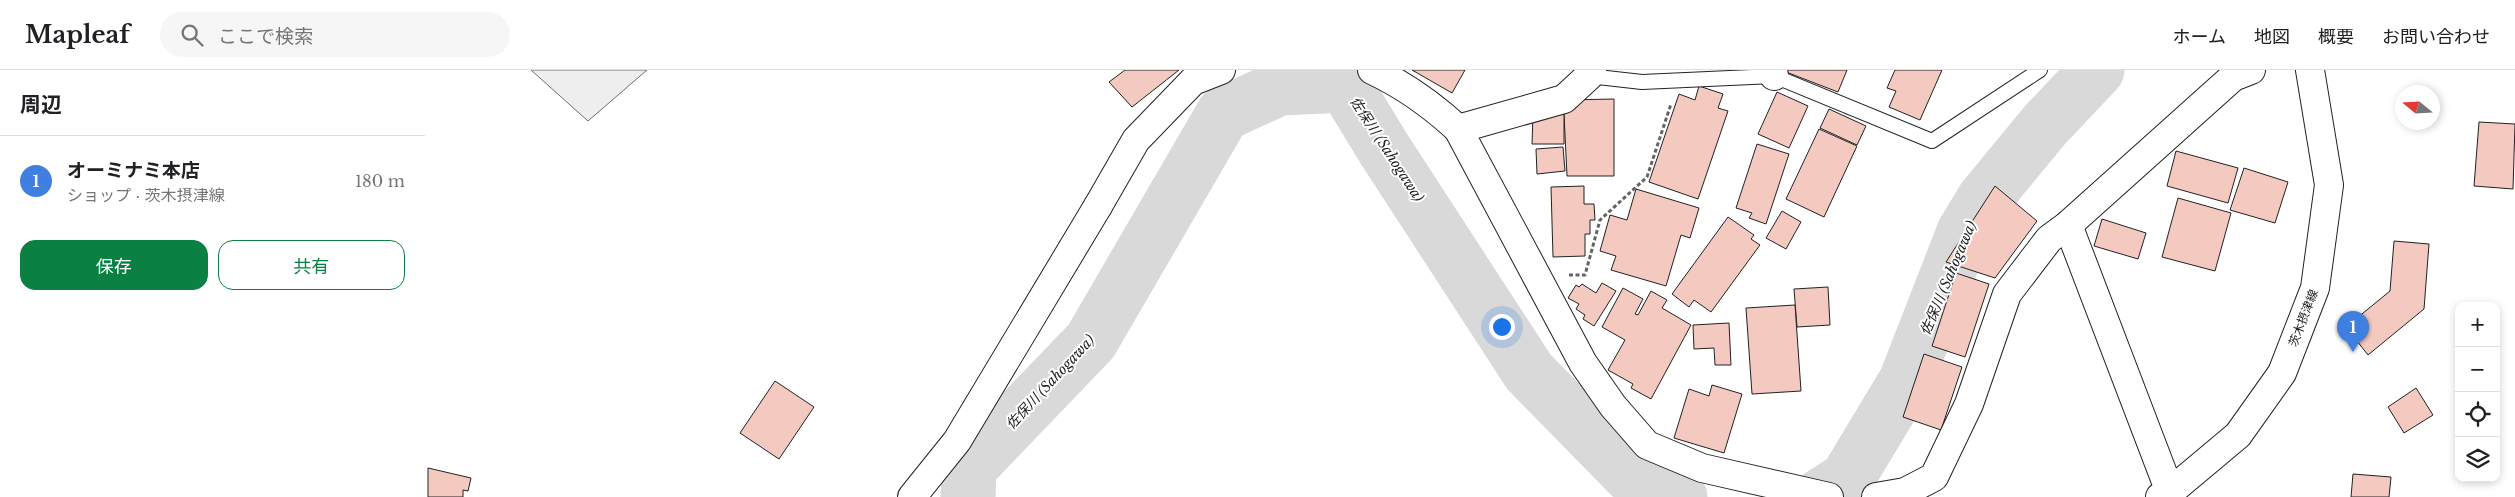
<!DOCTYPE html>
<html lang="ja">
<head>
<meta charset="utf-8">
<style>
  :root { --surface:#fff; --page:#f6f6f6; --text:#202124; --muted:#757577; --line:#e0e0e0; --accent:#0b8043 }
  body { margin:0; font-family:"Libre Baskerville","Noto Sans JP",serif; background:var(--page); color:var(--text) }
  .controls { position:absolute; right:15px; bottom:15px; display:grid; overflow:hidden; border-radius:10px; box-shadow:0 2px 8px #0003 }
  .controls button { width:45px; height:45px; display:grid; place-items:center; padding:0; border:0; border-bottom:1px solid var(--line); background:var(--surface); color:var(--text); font:25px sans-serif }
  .compass { position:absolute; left:1970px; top:15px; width:45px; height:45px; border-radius:50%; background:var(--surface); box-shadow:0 2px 8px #0003; rotate:288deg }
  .you { position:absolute; left:1076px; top:256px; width:18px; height:18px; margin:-12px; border:4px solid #fff; border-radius:50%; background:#1a73e8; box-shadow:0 0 0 8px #1a73e833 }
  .badge { display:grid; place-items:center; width:32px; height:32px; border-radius:50%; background:var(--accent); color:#fff; font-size:16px; font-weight:700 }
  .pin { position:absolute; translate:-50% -41px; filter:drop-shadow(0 1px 2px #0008) }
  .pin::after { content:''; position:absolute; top:26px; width:18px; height:15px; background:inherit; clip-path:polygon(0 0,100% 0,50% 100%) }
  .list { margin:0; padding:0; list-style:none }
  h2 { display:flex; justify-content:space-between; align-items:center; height:65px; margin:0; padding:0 20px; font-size:21px }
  h2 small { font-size:16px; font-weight:400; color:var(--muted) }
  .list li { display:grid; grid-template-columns:32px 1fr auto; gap:15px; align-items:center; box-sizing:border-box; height:90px; padding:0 20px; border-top:1px solid var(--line) }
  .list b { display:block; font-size:19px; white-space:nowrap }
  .list p { margin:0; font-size:16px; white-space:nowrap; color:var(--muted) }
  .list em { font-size:16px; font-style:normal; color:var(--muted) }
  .actions { display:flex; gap:10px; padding:15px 20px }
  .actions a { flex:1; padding:11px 0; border:1px solid var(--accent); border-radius:15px; text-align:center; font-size:18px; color:var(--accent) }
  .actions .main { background:var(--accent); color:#fff }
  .icon { flex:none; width:28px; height:28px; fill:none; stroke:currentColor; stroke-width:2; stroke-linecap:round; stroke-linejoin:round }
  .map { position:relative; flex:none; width:2090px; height:427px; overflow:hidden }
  header { display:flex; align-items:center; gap:30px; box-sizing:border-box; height:70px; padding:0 25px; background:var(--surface); border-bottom:1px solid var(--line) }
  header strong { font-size:24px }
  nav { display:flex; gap:28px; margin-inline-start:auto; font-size:18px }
  .search { width:350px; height:45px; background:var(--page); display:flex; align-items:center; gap:12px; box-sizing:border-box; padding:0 18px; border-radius:28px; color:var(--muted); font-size:19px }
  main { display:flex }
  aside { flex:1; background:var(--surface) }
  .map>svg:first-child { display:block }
  .green { fill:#eee; stroke:#6f6f6f }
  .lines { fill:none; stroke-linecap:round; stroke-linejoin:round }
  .river { stroke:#d9d9d9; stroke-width:55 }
  .building { fill:#f3c9c0; stroke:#222 }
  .lane-casing { stroke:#222; stroke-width:16 }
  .street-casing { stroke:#222; stroke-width:30 }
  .secondary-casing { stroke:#222; stroke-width:30 }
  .primary-casing { stroke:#222; stroke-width:30 }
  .path { stroke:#646464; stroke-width:3; stroke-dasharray:4 2.5; stroke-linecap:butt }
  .lane { stroke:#fff; stroke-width:14 }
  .street { stroke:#fff; stroke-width:28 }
  .secondary { stroke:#fff; stroke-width:28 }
  .primary { stroke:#fff; stroke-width:28 }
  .labels { text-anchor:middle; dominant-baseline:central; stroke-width:4; stroke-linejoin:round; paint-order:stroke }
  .street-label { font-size:12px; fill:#222; stroke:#fff }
  .water-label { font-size:14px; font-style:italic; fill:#222; stroke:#fff }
</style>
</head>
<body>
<header>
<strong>Mapleaf</strong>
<div class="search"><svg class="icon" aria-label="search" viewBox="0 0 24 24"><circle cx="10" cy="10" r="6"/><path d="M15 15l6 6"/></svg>ここで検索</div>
<nav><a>ホーム</a><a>地図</a><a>概要</a><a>お問い合わせ</a></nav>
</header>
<main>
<aside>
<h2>周辺<small></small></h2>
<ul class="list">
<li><span class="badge" style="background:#3f7fe0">1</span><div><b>オーミナミ本店</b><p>ショップ · 茨木摂津線</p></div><em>180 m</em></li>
</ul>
<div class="actions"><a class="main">保存</a><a>共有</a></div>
</aside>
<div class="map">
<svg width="2090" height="427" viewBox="0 0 2090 427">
  <rect width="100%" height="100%" fill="#fff"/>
  <path class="green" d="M106 0H222L163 51Z"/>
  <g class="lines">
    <g class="river">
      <path d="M543 427 544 398 666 271 798 44 855 18 920 15 959 79 1104 302 1205 405 1255 427"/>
      <path d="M1394 427 1422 409 1481 311 1539 162 1559 129 1620 55 1672 0"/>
    </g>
  </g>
  <g class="building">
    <path d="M700 0H754L707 37 684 12Z"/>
    <path d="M987 0H1040L1027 23Z"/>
    <path d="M1361 0H1422L1413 22 1361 2Z"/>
    <path d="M1470 0H1517L1495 50 1464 37 1471 21 1462 18Z"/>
    <path d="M1274 16 1298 24 1293 38 1303 41 1273 129 1224 112 1254 24 1270 30Z"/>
    <path d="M1352 22 1383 36 1364 78 1333 64Z"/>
    <path d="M1189 29V106H1142L1139 44 1142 30Z"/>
    <path d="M1404 39 1441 56 1432 75 1395 58Z"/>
    <path d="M1108 44H1139V74H1107Z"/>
    <path d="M2054 52 2090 54 2088 119 2049 116Z"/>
    <path d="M1394 59 1432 76 1399 147 1361 129Z"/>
    <path d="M1332 74 1364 84 1341 154 1324 148 1327 143 1311 138Z"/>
    <path d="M1138 77 1140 101 1112 104 1111 79Z"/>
    <path d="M1751 81 1813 98 1803 133 1742 116Z"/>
    <path d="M1819 98 1863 112 1850 153 1805 140Z"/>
    <path d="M1159 116V134H1169L1170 150H1165V164H1160V186L1128 187 1126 117Z"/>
    <path d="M1570 116 1612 151 1570 208 1521 192Z"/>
    <path d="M1211 119 1274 138 1265 168 1256 165 1241 216 1186 200 1191 186 1175 181 1185 145 1202 150Z"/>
    <path d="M1753 128 1806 143 1790 201 1737 187Z"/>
    <path d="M1357 141 1376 152 1361 179 1341 168Z"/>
    <path d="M1303 147 1329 165 1326 169 1335 175 1286 242 1269 230 1264 237 1247 224Z"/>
    <path d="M1677 149 1721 163 1713 189 1669 176Z"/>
    <path d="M1969 171 2004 174 1999 239 1943 285 1921 257 1965 221Z"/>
    <path d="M1531 203 1564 214 1540 287 1507 276Z"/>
    <path d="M1177 213 1191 221 1169 256 1158 249 1160 245 1151 239 1154 234 1143 228 1151 215 1154 217 1157 214 1171 223Z"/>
    <path d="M1403 217 1405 255 1372 257 1369 219Z"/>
    <path d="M1198 218 1218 229 1210 244 1213 245 1226 221 1242 230 1237 238 1266 255 1226 329 1206 318 1208 314 1183 300 1200 270 1177 257Z"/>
    <path d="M1370 235 1376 321 1327 324 1321 238Z"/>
    <path d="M1304 253 1306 295H1290L1289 278 1269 279 1268 255Z"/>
    <path d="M1499 284 1537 297 1516 360 1478 347Z"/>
    <path d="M350 311 389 337 354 389 315 363Z"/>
    <path d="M1287 315 1317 324 1299 383 1249 368 1264 319 1284 326Z"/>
    <path d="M1991 318 2008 345 1979 363 1963 337Z"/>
    <path d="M3 398 46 408 43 421 38 420V427H3Z"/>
    <path d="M1928 404 1966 407 1964 427H1926Z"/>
  </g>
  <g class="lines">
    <defs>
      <path id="lane" d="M1164 6 1217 12 1349 6 1507 71 1615 0"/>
      <g id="street">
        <path d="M947 0C979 15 1007 35 1033 59L1158 293 1188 336 1222 375 1277 398 1404 427"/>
        <path d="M1348 0 1349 6"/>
        <path d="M1033 59 1139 29 1164 6 1167 0"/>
        <path d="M673 136 711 70 768 11 796 0"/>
        <path d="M1643 155 1745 422"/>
        <path d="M1451 427 1480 422 1509 407 1544 334 1582 224 1624 169 1643 155 1808 7 1826 0"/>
      </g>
      <path id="secondary" d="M487 427 532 371 673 136"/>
      <path id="primary" d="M1735 427 1745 422 1813 365 1857 303 1890 218 1904 115 1885 0"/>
    </defs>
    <use href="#lane" class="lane-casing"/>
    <use href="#street" class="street-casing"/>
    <use href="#secondary" class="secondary-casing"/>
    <use href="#primary" class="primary-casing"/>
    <path class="path" d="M1144 205H1160L1175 150 1222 107 1246 34"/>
    <use href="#lane" class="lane"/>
    <use href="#street" class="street"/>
    <use href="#secondary" class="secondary"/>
    <use href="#primary" class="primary"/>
  </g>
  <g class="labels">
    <g class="street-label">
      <text transform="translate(1878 248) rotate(-69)">茨木摂津線</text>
    </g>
    <g class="water-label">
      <text transform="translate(962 79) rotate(57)">佐保川 (Sahogawa)</text>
      <text transform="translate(1523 208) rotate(-67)">佐保川 (Sahogawa)</text>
      <text transform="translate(625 312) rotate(-47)">佐保川 (Sahogawa)</text>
    </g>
  </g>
</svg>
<div class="controls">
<button>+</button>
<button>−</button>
<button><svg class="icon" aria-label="locate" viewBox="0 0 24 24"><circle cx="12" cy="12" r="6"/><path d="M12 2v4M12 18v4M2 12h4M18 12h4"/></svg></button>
<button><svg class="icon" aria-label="layers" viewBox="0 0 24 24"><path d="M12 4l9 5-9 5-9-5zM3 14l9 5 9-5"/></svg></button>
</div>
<svg class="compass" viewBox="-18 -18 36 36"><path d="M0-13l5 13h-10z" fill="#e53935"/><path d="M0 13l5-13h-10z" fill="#757577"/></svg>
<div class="you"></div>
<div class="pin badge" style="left:1928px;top:282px;background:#3f7fe0">1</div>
</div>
</main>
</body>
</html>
